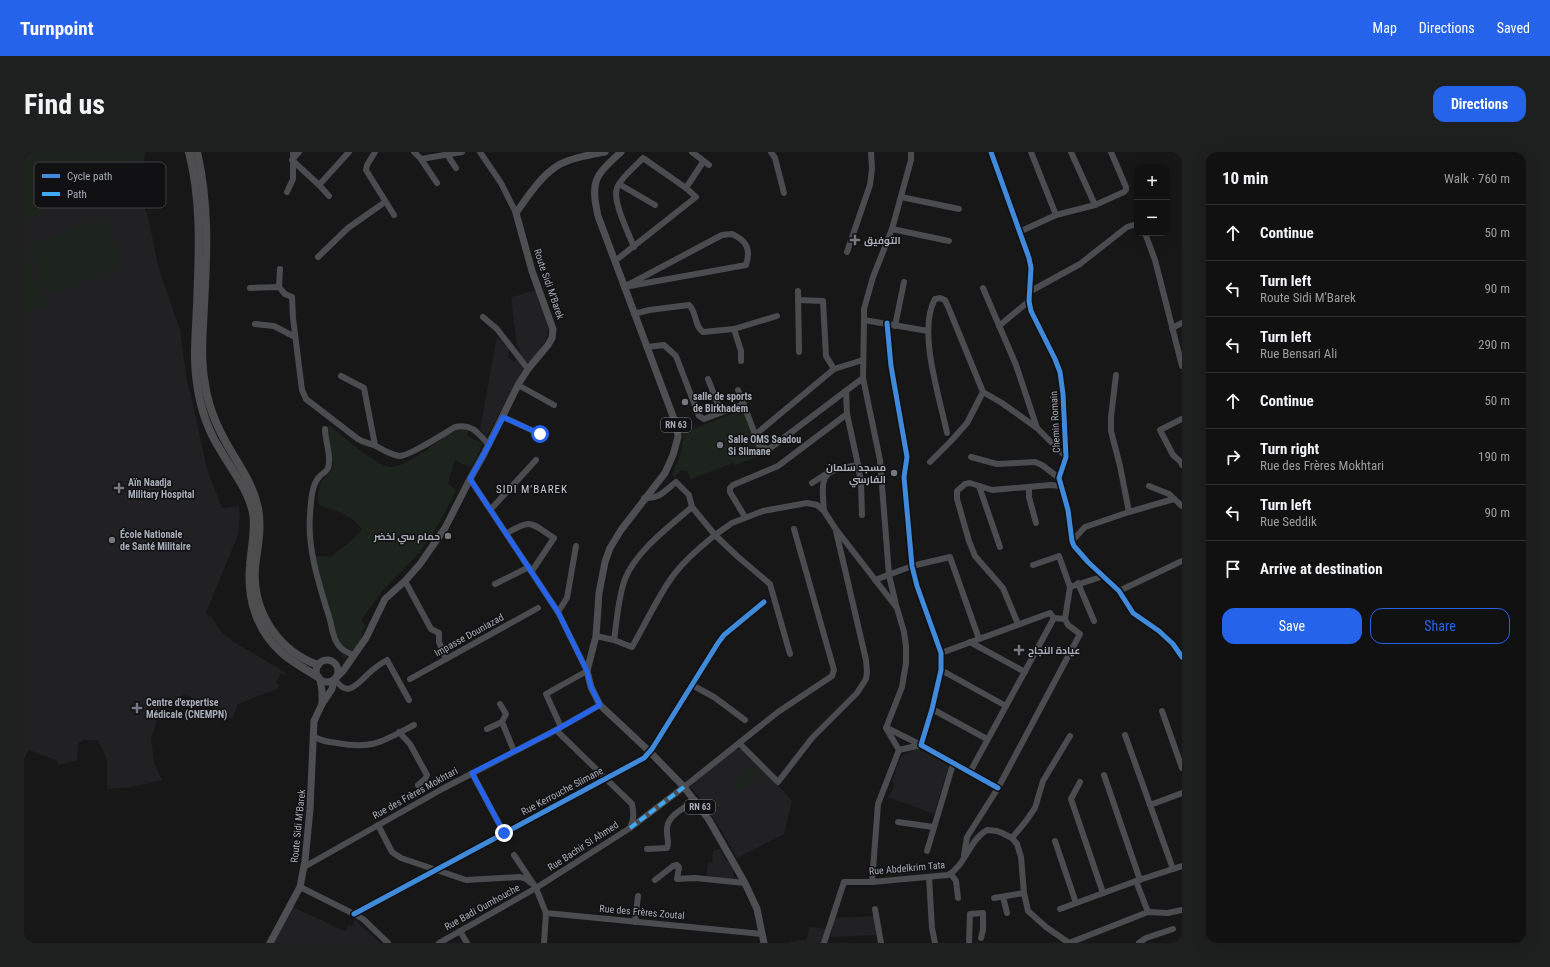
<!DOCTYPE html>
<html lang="en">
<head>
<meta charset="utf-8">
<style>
  :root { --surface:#111; --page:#1e1f1f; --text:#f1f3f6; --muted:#9c9d9f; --line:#303131; --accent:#2563eb }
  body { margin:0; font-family:"Roboto Condensed",Cairo,sans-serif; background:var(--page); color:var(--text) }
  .controls { position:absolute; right:12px; top:12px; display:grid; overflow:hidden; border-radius:8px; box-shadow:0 4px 16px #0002 }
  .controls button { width:36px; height:36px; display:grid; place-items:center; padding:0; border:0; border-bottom:1px solid var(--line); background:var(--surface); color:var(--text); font:20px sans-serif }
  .stop { position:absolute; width:12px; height:12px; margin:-9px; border:3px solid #2563eb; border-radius:50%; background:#fff }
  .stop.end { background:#2563eb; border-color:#fff; box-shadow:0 1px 4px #0008 }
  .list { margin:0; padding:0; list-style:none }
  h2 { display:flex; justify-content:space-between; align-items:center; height:52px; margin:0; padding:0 16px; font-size:17px }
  h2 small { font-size:13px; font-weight:400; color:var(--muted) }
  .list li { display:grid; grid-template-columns:26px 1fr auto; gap:12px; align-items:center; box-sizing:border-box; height:56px; padding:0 16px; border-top:1px solid var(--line) }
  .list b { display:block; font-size:15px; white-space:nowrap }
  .list p { margin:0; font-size:13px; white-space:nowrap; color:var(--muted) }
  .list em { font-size:13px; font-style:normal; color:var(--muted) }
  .actions { display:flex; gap:8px; padding:12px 16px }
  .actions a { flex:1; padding:9px 0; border:1px solid var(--accent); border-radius:12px; text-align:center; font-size:14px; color:var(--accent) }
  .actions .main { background:var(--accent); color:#fff }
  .icon { flex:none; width:22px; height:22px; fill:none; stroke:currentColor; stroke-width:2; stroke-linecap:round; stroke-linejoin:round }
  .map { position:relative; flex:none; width:1158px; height:791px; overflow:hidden; border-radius:12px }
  header { display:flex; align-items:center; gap:24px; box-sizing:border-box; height:56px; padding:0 20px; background:var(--accent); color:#fff }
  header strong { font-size:19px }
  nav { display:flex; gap:22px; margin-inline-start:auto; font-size:14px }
  .intro { display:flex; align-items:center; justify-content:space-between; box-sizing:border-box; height:96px; padding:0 24px }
  h1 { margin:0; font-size:28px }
  .button { padding:10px 18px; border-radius:12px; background:var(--accent); color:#fff; font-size:14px; font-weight:700 }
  main { display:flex; gap:24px; padding:0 24px }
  aside { flex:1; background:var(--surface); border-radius:12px; box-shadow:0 4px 16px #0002 }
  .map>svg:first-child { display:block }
  .built { fill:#212123 }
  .green { fill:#1d241e }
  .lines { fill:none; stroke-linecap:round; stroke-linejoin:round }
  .minor { stroke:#4b4c50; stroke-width:6 }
  .major { stroke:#4d4f52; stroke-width:7 }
  .highway { stroke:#4e4e51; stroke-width:8 }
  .quiet { stroke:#3fa9f5; stroke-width:4; stroke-dasharray:8 4; stroke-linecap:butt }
  .cycleway-casing { stroke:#111113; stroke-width:8 }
  .cycleway { stroke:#408adc; stroke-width:5 }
  .route { stroke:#2563eb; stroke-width:5 }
  .poi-dot { fill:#757880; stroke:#111113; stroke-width:1.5 }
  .labels { text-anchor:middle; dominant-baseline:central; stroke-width:3; stroke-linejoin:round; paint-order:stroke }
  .shield { fill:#111113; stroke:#7b7e86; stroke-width:1 }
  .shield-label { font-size:9px; font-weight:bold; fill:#a8adb8 }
  .poi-label { font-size:10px; font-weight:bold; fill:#a8adb8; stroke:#111113; text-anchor:start }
  .street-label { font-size:10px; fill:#a8adb8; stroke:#111113 }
  .neighbourhood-label { font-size:11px; letter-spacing:1px; fill:#c9ccd4; stroke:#111113 }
  .key { fill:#111113; stroke:#3e4045; stroke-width:1 }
  .key-label { font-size:11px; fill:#a8adb8 }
</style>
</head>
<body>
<header>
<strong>Turnpoint</strong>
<nav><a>Map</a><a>Directions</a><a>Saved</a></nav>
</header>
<div class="intro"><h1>Find us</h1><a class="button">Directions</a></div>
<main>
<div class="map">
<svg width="1158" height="791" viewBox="0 0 1158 791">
  <rect width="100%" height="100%" fill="#171717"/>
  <g class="built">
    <path d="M0 0H121L116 38 126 74 134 114 156 178 163 230 167 244 183 317 198 356 215 354 216 361 214 383 182 461 188 466 198 481 210 490 261 520 260 523 257 521 252 531 255 533 253 537 214 552 208 567 161 542 151 549H140L127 586 130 611 138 628 108 635 83 637V608L74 588H59L54 592 53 609 34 613 32 608 5 598 0 607Z"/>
    <path d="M513 138 525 172 522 188 506 211 500 210 494 204 496 197 493 194 487 145Z"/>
    <path d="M473 184 485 198 484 206 491 210 493 207 500 215 466 279 462 284 456 277Z"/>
    <path d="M722 596 768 649 760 682 713 706 696 676 678 648 666 635 709 598Z"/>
    <path d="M894 596 925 613 910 662 863 645 867 641 870 634 868 629 877 604Z"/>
    <path d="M696 697 701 707 708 713 711 729 682 725 684 710 688 711 689 699Z"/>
    <path d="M269 755 321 779 324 773 328 775 331 768 356 791H249Z"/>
    <path d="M851 764 854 783 807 785 810 766Z"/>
    <path d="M785 775 802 777 798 791H766V790L783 787Z"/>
  </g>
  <g class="green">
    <path d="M0 0H120L116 39 41 43 0 73Z"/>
    <path d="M81 65 99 115 24 143 5 94Z"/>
    <path d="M0 96 22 153 0 161Z"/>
    <path d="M718 258 721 263 734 295 735 304 711 313 709 311 667 327 663 319 657 318 651 325 648 322C655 309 659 296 659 281Z"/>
    <path d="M305 273C319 284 350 313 366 315 380 317 417 287 429 279L437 276 445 278 443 284 459 292 447 316 431 308 424 331 432 338 417 368 397 399 359 438 337 468 341 473 335 492 320 508 314 493 291 404C295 404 303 405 307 404 312 402 336 382 338 377 327 363 312 358 295 353 294 345 293 336 298 329 302 323 308 321 309 313 311 299 300 287 305 273Z"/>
    <path d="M728 613 736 622 716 640 708 632Z"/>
  </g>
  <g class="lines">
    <g class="minor">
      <path d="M275 0 268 8 295 33 325 0"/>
      <path d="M351 0 343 13 342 18 370 63"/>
      <path d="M390 0 397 7 413 31"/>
      <path d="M456 0 477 31 492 61"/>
      <path d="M668 0 685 13"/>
      <path d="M747 0 751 6 760 41"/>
      <path d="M967 0 1005 106 1007 116 1005 149 1007 159 1031 207 1036 220 1039 242 1042 305 1035 326 1044 358 1048 389 1050 394 1064 410 1095 439 1109 461 1135 479 1149 492 1158 505"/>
      <path d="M1007 0 1032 63"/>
      <path d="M1047 0 1071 53"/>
      <path d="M422 1 432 16"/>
      <path d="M397 7 438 0"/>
      <path d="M595 32 631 53"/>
      <path d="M295 33 305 44"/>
      <path d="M662 36 679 10"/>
      <path d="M263 40 269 27V0"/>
      <path d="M877 45 935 57"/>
      <path d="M868 77 925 89"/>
      <path d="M995 80 1032 63 1071 53 1100 40 1102 38V35L1087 0"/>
      <path d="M1121 81 1131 108 1158 214"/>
      <path d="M708 82C723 89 727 97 722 113L600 135 698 83Z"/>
      <path d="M823 100 846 33 848 17 847 0"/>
      <path d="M294 105 324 76 361 50"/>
      <path d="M591 109 672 45 662 36 619 6C611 15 597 25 593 36 588 49 605 82 610 95"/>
      <path d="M255 135 256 117"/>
      <path d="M226 136 255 135 261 142 268 145 269 166 278 238 282 247 334 287C340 291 346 291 352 294 359 298 367 303 375 304 384 305 421 281 431 275 448 271 454 281 465 293"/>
      <path d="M959 136 992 213 1013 276"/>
      <path d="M774 139 775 200"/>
      <path d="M1005 140 1056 112 1103 75 1113 72"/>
      <path d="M774 148 799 149 802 204 810 217"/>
      <path d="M610 162 625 158 665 153C673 160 670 174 679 180L710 177 753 164"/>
      <path d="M459 165 473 177 504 217"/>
      <path d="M840 168 904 179"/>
      <path d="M863 171 867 214 883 305 880 325 888 414 893 434 917 501V518L908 557 897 593 974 636"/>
      <path d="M231 172 250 174 271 185"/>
      <path d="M871 174 880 130"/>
      <path d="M975 174 1005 149"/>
      <path d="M1148 176 1158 171"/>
      <path d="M710 177 717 199V209"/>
      <path d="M623 195 640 193 652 204 675 264 680 267 720 252"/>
      <path d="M1092 223 1087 265V279L1096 314 1105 360"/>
      <path d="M317 224 340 236 351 293"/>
      <path d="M684 227 697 260"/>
      <path d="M494 233 530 253"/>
      <path d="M714 238 736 295 745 297 839 226"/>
      <path d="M822 239 823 262 834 313 837 331 838 363"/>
      <path d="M479 265 516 282"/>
      <path d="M1158 267 1136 278 1149 303 1157 310 1158 313"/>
      <path d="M301 277C301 289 308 305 304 316 302 321 298 321 295 325 287 334 287 351 286 363 283 397 296 435 306 468 308 476 309 487 315 494 319 499 324 501 330 503"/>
      <path d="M923 281C916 246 893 179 911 147L916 146 921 148 925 157 959 240 978 251 1013 276 1042 305"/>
      <path d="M732 282 810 217 839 208"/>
      <path d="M947 305 973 312 1011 310 1018 313 1035 326"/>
      <path d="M906 310 927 289 943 271 959 240"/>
      <path d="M446 327 534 460 563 519 522 542 537 575"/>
      <path d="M788 331 802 322"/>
      <path d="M955 334 976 395"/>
      <path d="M1125 334 1145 342 1158 354"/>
      <path d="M1005 336V345L1012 371"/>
      <path d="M467 357 512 308"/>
      <path d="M800 359C797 322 797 319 834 313"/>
      <path d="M721 365 706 340V336L709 333 754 314 823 262"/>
      <path d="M483 381C509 366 506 371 530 386L508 419"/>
      <path d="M1048 389 1061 375 1105 360 1150 347"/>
      <path d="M1009 413 1035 404 1046 435"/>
      <path d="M851 428 888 414 926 405 955 487"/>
      <path d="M381 429 407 477 415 481V490L422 507"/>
      <path d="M1054 431 1070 469"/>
      <path d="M471 432 505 415"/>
      <path d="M1095 439 1158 409"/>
      <path d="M872 453 865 423 856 308 839 226 840 168V157L849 125 868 77 887 8V0"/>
      <path d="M534 460 543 446 552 394"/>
      <path d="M1041 467 1046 435 1080 424"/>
      <path d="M994 472 979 436 951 404 945 389 933 347V339L941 332 946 331 968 338 1027 333 1037 334"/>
      <path d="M572 484 590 488 608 495C620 474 631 451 644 431 656 412 674 397 691 383L668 355 665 343 652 330C642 338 634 348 620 346"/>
      <path d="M590 488C593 468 594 446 601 427 612 399 646 374 668 355"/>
      <path d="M946 490 1001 520"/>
      <path d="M917 501 1026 461 1030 466 1041 467 1044 473 1056 482 974 636 943 685 940 703"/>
      <path d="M766 502 746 432 713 404 691 383 708 371 739 359 783 351 793 353 800 359 811 376 873 456 880 480 882 494V511L878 535 862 576"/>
      <path d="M917 518 982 554"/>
      <path d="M311 527C323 546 332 533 343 523 349 517 356 512 363 508L385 548"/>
      <path d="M386 527 514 456"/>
      <path d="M668 533 690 545 721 568"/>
      <path d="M908 557 963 587"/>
      <path d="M1138 559 1158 616"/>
      <path d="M478 570 490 599"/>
      <path d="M863 576 897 593"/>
      <path d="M463 577 478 570 482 562 476 552"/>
      <path d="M375 580 386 592 403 623 401 627 394 633"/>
      <path d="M1101 583 1149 717"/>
      <path d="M289 584C297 589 304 590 313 591 349 598 359 589 390 573"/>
      <path d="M715 591 754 630 788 586 833 541 842 527 843 520 842 508 812 379"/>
      <path d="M875 598 897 593"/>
      <path d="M946 620 1030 466"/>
      <path d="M448 621 480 681"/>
      <path d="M1080 623 1116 728"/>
      <path d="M1056 630 1047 647 1079 741"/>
      <path d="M1126 653 1158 641"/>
      <path d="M874 670 909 675"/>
      <path d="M354 673 368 700 377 706 442 728 496 725 502 727 507 731"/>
      <path d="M606 676 660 635 754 560 808 524 810 518 770 377"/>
      <path d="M988 686 1002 669 1011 656 1019 629 1046 584"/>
      <path d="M1031 689 1052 751"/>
      <path d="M623 697 643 696C646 690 642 684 643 677 643 663 661 656 671 648"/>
      <path d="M903 699 929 612"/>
      <path d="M490 703 512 736 522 761 738 782"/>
      <path d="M280 715 420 636 532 578 576 553"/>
      <path d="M927 722 932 729 934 746"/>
      <path d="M905 725 908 776 911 791"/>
      <path d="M631 728 649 714 653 713 655 715 653 727 671 726 721 731"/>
      <path d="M1112 729 1124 760"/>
      <path d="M848 730 854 652 875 598 862 576"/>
      <path d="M276 735 330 762 339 767 364 791"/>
      <path d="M979 745 983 761"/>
      <path d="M970 746 1000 741"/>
      <path d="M851 757 857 791"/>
      <path d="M1036 757 1112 729 1158 714"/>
      <path d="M330 762 620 606 628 597 694 491 700 483 740 450"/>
      <path d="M611 770 614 744"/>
      <path d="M436 779 443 791"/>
      <path d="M415 791 512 736 606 676C610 667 610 662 608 652L532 578"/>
      <path d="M520 791 522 761"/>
      <path d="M800 791 820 730H848L924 723C942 713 945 688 963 678L973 679 978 681 988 686 993 692 997 705 1000 741 1004 759 1022 775 1045 791 1124 760 1144 761 1158 758"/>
      <path d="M945 791 946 762 959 761V778L957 786"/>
      <path d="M1115 791 1122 786 1149 777"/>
    </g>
    <g class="major">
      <path d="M597 0C571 24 566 28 574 64L653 275 654 285 649 303 641 321 597 378 586 396 581 410 575 441 572 484 563 519 567 535 576 553 626 600 660 635 685 668 721 731 733 757 740 791"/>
      <circle cx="303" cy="519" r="11"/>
      <path d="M313 525 319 519 342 486 361 447 381 429 396 412 421 376 446 327 460 302 494 233 504 217 524 193 528 186 529 177 508 119 492 61C504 44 516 25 533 14 546 6 565 3 581 0"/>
      <path d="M296 527 298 539V552"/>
      <path d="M246 791 276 735 281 709 286 657 290 569 298 552 308 537 310 528"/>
    </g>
    <g class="highway">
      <path d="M165 0C178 51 175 101 173 153 172 179 169 206 173 231 176 255 184 279 197 299 209 320 224 337 229 361 232 379 227 396 226 414 223 447 233 479 258 501 269 511 282 517 294 525"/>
      <path d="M173 0C185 51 183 101 180 153 179 180 176 206 181 232 184 254 193 275 204 294 216 315 229 332 234 356 238 378 233 396 231 416 228 459 254 499 294 513"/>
    </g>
    <path class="quiet" d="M606 676 660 635"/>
    <defs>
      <g id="cycleway">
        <path d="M967 0 1005 106 1007 116 1005 149 1007 159 1031 207 1036 220 1039 242 1042 305 1035 326 1044 358 1048 389 1050 394 1064 410 1095 439 1109 461 1135 479 1149 492 1158 505"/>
        <path d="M863 171 867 214 883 305 880 325 888 414 893 434 917 501V518L908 557 897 593 974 636"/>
        <path d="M330 762 620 606 628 597 694 491 700 483 740 450"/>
      </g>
    </defs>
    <use href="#cycleway" class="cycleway-casing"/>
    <use href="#cycleway" class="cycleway"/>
  </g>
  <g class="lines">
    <path class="route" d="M480 681 448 621 532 578 576 553 567 535 563 519 534 460 446 327 460 302 479 265 516 282"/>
  </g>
  <g class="poi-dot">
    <path d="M829 82h4v4h4v4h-4v4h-4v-4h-4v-4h4z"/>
    <circle cx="661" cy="250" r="4"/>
    <circle cx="696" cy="293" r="4"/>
    <circle cx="870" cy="321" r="4"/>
    <path d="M93 330h4v4h4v4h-4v4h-4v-4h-4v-4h4z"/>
    <circle cx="424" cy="384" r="4"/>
    <circle cx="88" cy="388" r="4"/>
    <path d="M993 492h4v4h4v4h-4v4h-4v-4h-4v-4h4z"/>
    <path d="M111 550h4v4h4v4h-4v4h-4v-4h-4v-4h4z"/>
  </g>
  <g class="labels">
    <g class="shield">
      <rect x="637" y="266" width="30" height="14" rx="3"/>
      <rect x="661" y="648" width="30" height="14" rx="3"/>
    </g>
    <g class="shield-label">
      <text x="652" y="273">RN 63</text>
      <text x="676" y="655">RN 63</text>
    </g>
    <g class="poi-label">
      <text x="840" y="88">التوفيق</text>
      <text x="669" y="244">salle de sports<tspan x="669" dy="12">de Birkhadem</tspan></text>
      <text x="704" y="287">Salle OMS Saadou<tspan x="704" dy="12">Si Slimane</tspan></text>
      <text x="862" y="315" text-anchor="end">مسجد سلمان<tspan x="862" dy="12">الفارسي</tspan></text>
      <text x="104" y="330">Aïn Naadja<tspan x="104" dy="12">Military Hospital</tspan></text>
      <text x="96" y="382">École Nationale<tspan x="96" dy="12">de Santé Militaire</tspan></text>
      <text x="416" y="384" text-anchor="end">حمام سي لخضر</text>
      <text x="1004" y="498">عيادة النجاح</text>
      <text x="122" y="550">Centre d'expertise<tspan x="122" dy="12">Médicale (CNEMPN)</tspan></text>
    </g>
    <g class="street-label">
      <text transform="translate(525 132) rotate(71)">Route Sidi M'Barek</text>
      <text transform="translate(1031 270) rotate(-93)">Chemin Romain</text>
      <text transform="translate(445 483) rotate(-29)">Impasse Douniazad</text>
      <text transform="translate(538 639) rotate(-28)">Rue Kerrouche Slimane</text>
      <text transform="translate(391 641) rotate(-29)">Rue des Frères Mokhtari</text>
      <text transform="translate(274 674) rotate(-84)">Route Sidi M'Barek</text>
      <text transform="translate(559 694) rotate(-33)">Rue Bachir Si Ahmed</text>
      <text transform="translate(883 716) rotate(-5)">Rue Abdelkrim Tata</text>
      <text transform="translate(458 755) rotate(-29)">Rue Badi Oumhouche</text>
      <text transform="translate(618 760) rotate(5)">Rue des Frères Zoutal</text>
    </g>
    <g class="neighbourhood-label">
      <text x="508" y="337">SIDI M'BAREK</text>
    </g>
  </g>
  <rect x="10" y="10" width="132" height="46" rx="6" class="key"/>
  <rect x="18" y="22" width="18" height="4" fill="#408adc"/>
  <rect x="18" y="40" width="18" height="4" fill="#3fa9f5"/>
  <g class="key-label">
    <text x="43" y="28">Cycle path</text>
    <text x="43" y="46">Path</text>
  </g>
</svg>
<div class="controls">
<button>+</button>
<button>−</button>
</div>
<div class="stop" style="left:516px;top:282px"></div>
<div class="stop end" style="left:480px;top:681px"></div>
</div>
<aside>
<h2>10 min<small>Walk · 760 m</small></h2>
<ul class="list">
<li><svg class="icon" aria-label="ahead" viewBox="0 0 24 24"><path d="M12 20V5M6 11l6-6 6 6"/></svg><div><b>Continue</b></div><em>50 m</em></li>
<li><svg class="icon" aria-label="left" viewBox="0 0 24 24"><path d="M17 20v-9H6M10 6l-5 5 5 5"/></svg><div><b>Turn left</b><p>Route Sidi M'Barek</p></div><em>90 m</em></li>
<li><svg class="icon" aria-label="left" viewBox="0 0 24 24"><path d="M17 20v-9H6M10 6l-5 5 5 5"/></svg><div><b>Turn left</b><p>Rue Bensari Ali</p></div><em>290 m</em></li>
<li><svg class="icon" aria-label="ahead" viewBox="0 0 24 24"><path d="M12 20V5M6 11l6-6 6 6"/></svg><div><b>Continue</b></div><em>50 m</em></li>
<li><svg class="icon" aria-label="right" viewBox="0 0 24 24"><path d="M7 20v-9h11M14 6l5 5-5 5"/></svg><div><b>Turn right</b><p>Rue des Frères Mokhtari</p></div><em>190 m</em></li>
<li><svg class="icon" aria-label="left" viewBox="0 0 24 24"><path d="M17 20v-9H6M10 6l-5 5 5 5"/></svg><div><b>Turn left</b><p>Rue Seddik</p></div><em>90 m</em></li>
<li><svg class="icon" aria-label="arrive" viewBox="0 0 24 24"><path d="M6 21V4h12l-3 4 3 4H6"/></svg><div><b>Arrive at destination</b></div></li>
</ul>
<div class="actions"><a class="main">Save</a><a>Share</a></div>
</aside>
</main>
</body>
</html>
